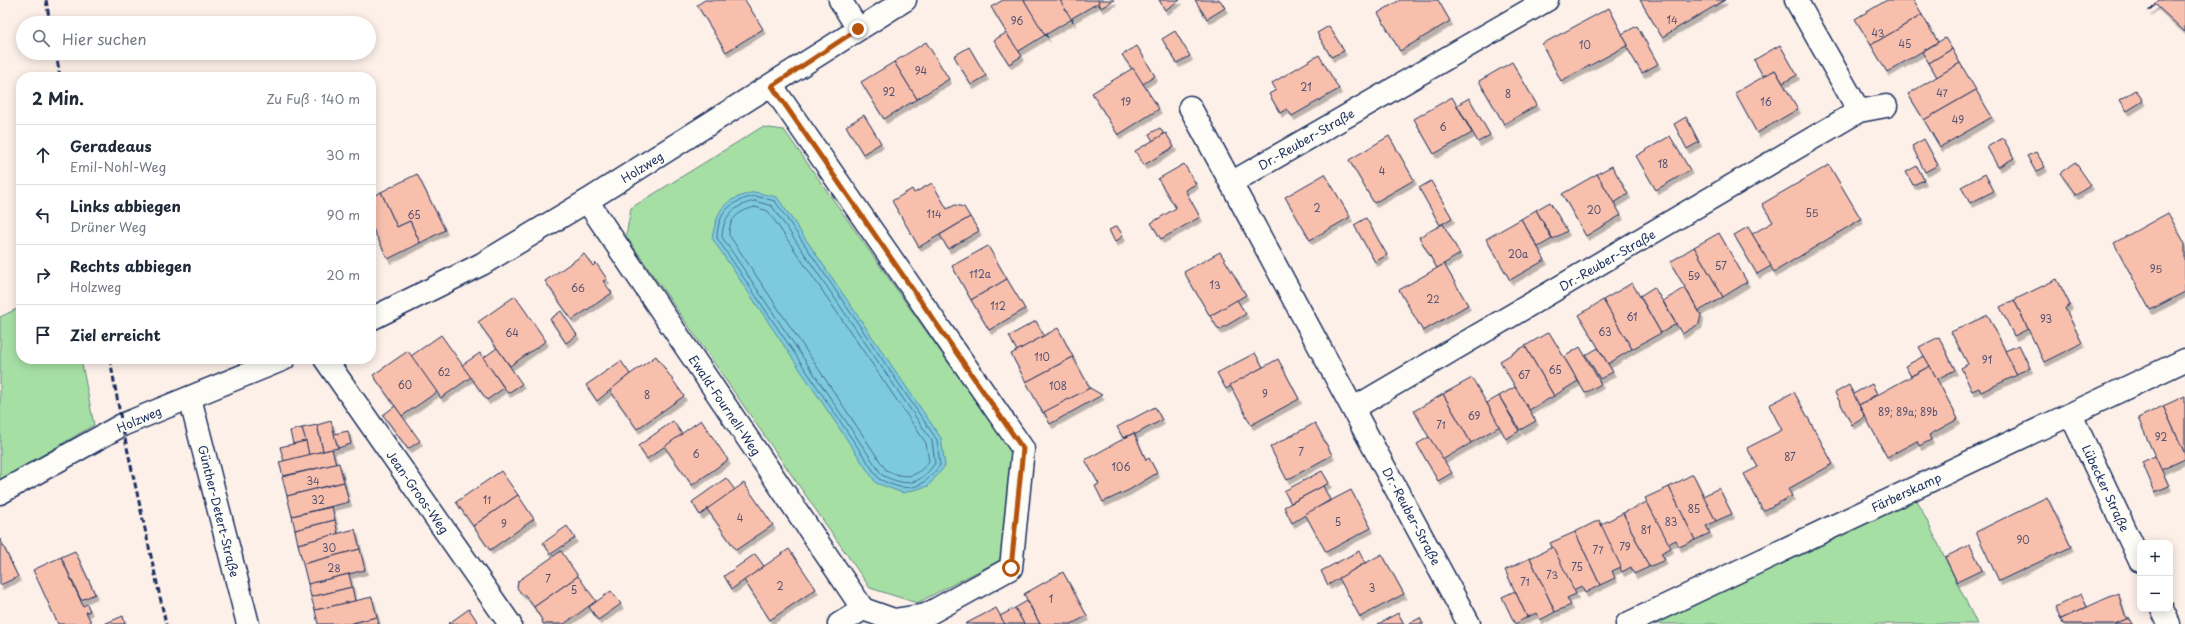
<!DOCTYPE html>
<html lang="de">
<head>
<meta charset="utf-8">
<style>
  :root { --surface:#fff; --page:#f2f2f3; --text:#1f2937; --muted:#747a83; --line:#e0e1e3 }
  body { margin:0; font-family:"Playpen Sans",sans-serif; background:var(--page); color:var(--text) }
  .controls { position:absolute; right:12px; bottom:12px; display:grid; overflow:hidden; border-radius:8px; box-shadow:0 2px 10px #0003 }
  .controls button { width:36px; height:36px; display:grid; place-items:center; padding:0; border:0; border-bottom:1px solid var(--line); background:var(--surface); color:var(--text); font:20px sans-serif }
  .stop { position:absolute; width:12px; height:12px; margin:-9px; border:3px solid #b45309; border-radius:50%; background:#fff }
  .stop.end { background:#b45309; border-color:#fff; box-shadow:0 1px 4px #0008 }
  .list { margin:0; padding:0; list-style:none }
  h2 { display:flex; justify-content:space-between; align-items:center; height:52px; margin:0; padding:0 16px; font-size:17px }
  h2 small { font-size:13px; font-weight:400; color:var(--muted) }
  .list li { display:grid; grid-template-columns:26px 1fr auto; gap:12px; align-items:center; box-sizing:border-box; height:60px; padding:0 16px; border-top:1px solid var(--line) }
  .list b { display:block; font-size:15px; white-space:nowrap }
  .list p { margin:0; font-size:13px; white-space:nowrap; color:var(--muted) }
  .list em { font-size:13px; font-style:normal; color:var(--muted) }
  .icon { flex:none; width:22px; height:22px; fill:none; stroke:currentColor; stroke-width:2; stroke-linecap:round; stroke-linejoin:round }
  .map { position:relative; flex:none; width:2185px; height:624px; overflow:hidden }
  .search { position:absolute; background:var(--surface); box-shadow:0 2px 10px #0003; left:16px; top:16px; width:360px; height:44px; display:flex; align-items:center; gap:10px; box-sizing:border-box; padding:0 14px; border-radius:22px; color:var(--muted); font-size:15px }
  .panel { position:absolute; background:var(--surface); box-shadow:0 2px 10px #0003; left:16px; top:72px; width:360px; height:292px; border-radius:16px }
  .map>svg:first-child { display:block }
  .green { fill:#a6dfa4; stroke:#608781 }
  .water { fill:#7ecadd; stroke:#568caa }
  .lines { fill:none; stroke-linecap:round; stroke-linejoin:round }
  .shore { stroke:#436d91; stroke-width:1 }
  .building { fill:#f8bfad; stroke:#1b2f5e; filter:url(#shadow) }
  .street-casing { stroke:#1b2f5e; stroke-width:25 }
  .street { stroke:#fdfcf7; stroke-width:22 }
  .rail { stroke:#1b2f5e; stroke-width:3; stroke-dasharray:6 3; stroke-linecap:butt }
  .route { stroke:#b45309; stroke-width:5 }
  .labels { text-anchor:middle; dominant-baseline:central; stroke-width:3.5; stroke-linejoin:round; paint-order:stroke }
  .number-label { font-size:10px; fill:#525372 }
  .street-label { font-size:12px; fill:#1b2f5e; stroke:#fdfcf7 }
</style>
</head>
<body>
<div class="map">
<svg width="2185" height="624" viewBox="0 0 2185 624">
  <defs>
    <filter id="shadow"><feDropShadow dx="2.5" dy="4.5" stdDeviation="0" flood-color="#0004"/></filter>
  </defs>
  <rect width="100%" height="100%" fill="#fcf0e8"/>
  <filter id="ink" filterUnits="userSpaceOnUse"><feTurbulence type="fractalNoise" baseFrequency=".025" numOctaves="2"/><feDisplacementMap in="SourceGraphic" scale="8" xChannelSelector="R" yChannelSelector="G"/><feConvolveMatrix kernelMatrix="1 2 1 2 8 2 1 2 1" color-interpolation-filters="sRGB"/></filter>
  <g filter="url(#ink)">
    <g class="green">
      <path d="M762 127 784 130 1015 457 1009 510 1000 560 917 603 870 588 626 236 631 208Z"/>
      <path d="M21 307V359H81L94 425 0 480V317Z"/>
      <path d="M1915 496 1977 624H1646Z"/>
    </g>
    <path class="water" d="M754 192 777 197 941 438 945 466 928 486 903 493 876 483 712 238C719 206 722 201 754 192Z"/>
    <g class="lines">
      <g class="shore">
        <path d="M755 196 775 201 937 440 940 465C921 491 907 493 879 479L717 238C718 212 730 201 755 196Z"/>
        <path d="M755 201 772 206 932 441 935 463C919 486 906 487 882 475L722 237C723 215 735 205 755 201Z"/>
        <path d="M755 207 768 211 926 443 929 461C916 479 905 479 886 470L729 235C729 218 739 211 755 207Z"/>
      </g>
    </g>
    <g class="building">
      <path d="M705 0H745L763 29 726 52 697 5Z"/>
      <path d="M1003 0H1024L1048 38 1045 35 1019 51 1020 55 991 7Z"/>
      <path d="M1024 0H1060L1072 19 1045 35Z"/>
      <path d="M1060 0H1098L1101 5 1099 6 1098 3 1072 18 1073 22Z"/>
      <path d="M1098 0H1114L1101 8Z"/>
      <path d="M1159 0H1180L1165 10Z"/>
      <path d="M1195 0H1220L1225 8 1207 19Z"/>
      <path d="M1400 0H1438L1450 21 1400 51 1378 13Z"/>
      <path d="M1640 0H1725L1662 37Z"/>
      <path d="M1887 0H1913L1922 15 1871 45 1855 19Z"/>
      <path d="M2159 0H2185V32L2156 5 2148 11Z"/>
      <path d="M1609 8 1628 45 1561 81 1542 44Z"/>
      <path d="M1922 15 1938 42 1887 72 1871 45Z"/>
      <path d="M1329 26 1344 51 1331 57 1317 33Z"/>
      <path d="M1637 26 1658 64 1642 73 1626 46 1628 45 1622 34Z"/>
      <path d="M1175 31 1190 56 1177 63 1162 39Z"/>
      <path d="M1006 33 1022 56 1009 64 994 40Z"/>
      <path d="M1945 38 1952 49 1929 63 1922 52Z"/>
      <path d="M926 42 949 79 917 99 894 62Z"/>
      <path d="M1780 45 1797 75 1783 83 1775 70 1763 76 1754 60Z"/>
      <path d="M1137 46 1155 76 1143 84 1122 55Z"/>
      <path d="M969 47 986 76 971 85 954 56Z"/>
      <path d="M1952 49 1960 63 1937 77 1929 63Z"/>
      <path d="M1319 55 1339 89 1292 116 1287 109 1280 113 1269 94 1276 90 1272 83Z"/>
      <path d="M894 62 917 99 884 119 861 82Z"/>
      <path d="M1512 62 1537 105 1504 124 1479 81Z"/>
      <path d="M1960 63 1976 90 1924 120 1908 94Z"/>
      <path d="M1133 68 1159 109 1118 135 1092 93Z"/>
      <path d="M1775 70 1798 109 1757 133 1735 93Z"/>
      <path d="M1976 90 1992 117 1940 147 1924 120Z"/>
      <path d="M2136 90 2143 101 2127 111 2120 100Z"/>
      <path d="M1452 97 1472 133 1434 154 1414 119Z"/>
      <path d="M1469 98 1490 135 1478 142 1457 105Z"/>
      <path d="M864 115 881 143 863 154 846 126Z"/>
      <path d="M1686 117 1699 142 1687 149 1674 124Z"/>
      <path d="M1160 128 1164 134 1153 141 1149 134Z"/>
      <path d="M1166 133 1174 147 1144 165 1135 151Z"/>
      <path d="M1389 136 1414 180 1374 203 1349 160Z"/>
      <path d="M1670 136 1690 170 1656 190 1636 156Z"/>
      <path d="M2003 138 2014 158 1998 167 1987 147Z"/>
      <path d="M1924 139 1938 165 1925 172 1912 146Z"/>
      <path d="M2036 152 2045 167 2036 172 2027 156Z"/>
      <path d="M2075 162 2091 185 2076 195 2060 173Z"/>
      <path d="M1184 164 1196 184 1185 190 1200 217 1161 239 1151 223 1176 208 1158 179Z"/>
      <path d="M1829 165 1861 219 1774 272 1752 234 1773 222 1762 204Z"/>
      <path d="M1612 166 1628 194 1614 203 1597 174Z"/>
      <path d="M1917 166 1924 180 1913 185 1906 172Z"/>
      <path d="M417 174 445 230 420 243 410 221 397 227 381 192Z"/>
      <path d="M1325 174 1350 217 1310 240 1285 197Z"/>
      <path d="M1597 174 1621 215 1586 236 1562 194Z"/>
      <path d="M1985 174 1994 191 1970 203 1961 187Z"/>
      <path d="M1431 181 1452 218 1440 225 1419 188Z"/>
      <path d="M932 183 947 209 955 205 964 207 970 217 919 247 892 201 912 189 914 193Z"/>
      <path d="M381 192 397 227 410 221 420 243 388 259 371 225V197Z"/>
      <path d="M1550 202 1567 231 1553 239 1536 210Z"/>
      <path d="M1536 210 1552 239 1538 247 1521 219Z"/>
      <path d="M2168 213 2185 244V292L2150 310 2114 243Z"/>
      <path d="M970 217 979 231 948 249 940 235Z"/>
      <path d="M1366 218 1387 255 1375 262 1354 225Z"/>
      <path d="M1521 219 1545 260 1510 280 1486 239Z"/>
      <path d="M1443 224 1460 254 1437 268 1419 237Z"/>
      <path d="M1117 226 1123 236 1115 242 1109 230Z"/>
      <path d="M1748 227 1771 266 1757 274 1734 235Z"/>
      <path d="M1719 233 1747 282 1723 297 1694 247Z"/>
      <path d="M988 246 1007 279 971 300 952 266Z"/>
      <path d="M1694 247 1723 297 1699 311 1670 262Z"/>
      <path d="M1220 252 1246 295 1210 316 1184 272Z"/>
      <path d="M584 254 593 266 596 263 607 279 603 281 612 293 572 320 545 281Z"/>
      <path d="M1444 264 1468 305 1423 331 1399 290Z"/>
      <path d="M1007 279 1025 309 989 330 971 300Z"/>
      <path d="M2057 279 2070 305 2065 308 2082 343 2044 362 2014 300Z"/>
      <path d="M1632 283 1661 333 1632 349 1603 300Z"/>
      <path d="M1654 287 1676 324 1661 333 1640 296Z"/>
      <path d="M1685 288 1701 315 1699 324 1682 334 1663 301Z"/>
      <path d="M515 296 546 341 510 366 478 322Z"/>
      <path d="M1237 300 1246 314 1219 330 1210 316Z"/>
      <path d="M1603 300 1632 349 1608 364 1579 315Z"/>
      <path d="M2014 300 2028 329 2014 336 2000 307Z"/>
      <path d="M561 311 577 335 566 343 550 319Z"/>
      <path d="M1988 315 2017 375 1981 392 1979 388 1972 391 1961 368 1968 364 1951 332Z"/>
      <path d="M1036 321 1044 336 1017 351 1009 336Z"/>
      <path d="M1058 328 1073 357 1026 382 1011 354Z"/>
      <path d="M1549 332 1578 381 1554 396 1525 346Z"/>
      <path d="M441 335 471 377 441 398 411 356Z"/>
      <path d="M1939 337 1955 370 1937 379 1919 347Z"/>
      <path d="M2019 345 2030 368 2016 374 2005 351Z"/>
      <path d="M1525 346 1554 396 1529 410 1500 361Z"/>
      <path d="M1580 347 1601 384 1585 393 1564 357Z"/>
      <path d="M497 348 522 384 508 393 483 358Z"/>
      <path d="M1598 348 1613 372 1600 379 1586 355Z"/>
      <path d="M408 351 437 392 402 416 373 375Z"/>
      <path d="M480 353 504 388 487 400 462 365Z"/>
      <path d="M1255 353 1263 367 1226 389 1217 373Z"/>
      <path d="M656 356 684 396 637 429 609 389Z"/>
      <path d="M1924 356 1930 366 1911 376 1905 366Z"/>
      <path d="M1073 357 1090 388 1043 413 1026 382Z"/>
      <path d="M1278 359 1299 399 1251 425 1230 385Z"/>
      <path d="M621 361 630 374 597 401 586 385Z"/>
      <path d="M1930 366 1958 419 1929 435 1931 440 1919 446 1917 441 1887 457 1859 405Z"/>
      <path d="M1472 378 1500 426 1471 443 1443 394Z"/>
      <path d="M1872 384 1877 394 1859 405 1853 394Z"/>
      <path d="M1849 385 1865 417 1852 425 1835 393Z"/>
      <path d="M1515 387 1536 421 1520 430 1499 396Z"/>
      <path d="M1090 388 1102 395 1050 424 1044 412Z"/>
      <path d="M1794 392 1833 464 1788 489 1792 496 1763 511 1744 474 1758 467 1747 448 1782 430 1769 405Z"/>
      <path d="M1443 394 1471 443 1442 460 1414 411Z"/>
      <path d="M1499 396 1519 431 1506 439 1487 403Z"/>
      <path d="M2185 396V454L2163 406Z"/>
      <path d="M395 406 420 441 408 449 383 415Z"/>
      <path d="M2163 406 2185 454V459L2161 470 2138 418Z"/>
      <path d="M1155 407 1162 420 1134 435V433L1123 438 1117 427Z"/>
      <path d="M701 420 728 460 692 485 664 446Z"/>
      <path d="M331 421 338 448 323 451 317 425Z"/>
      <path d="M673 421 682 434 647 459 638 446Z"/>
      <path d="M1315 423 1332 455 1287 480 1270 447Z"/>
      <path d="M317 425 323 451 309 455 302 428Z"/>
      <path d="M302 428 306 441 293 444 290 431Z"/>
      <path d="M348 431 351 444 338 448 334 434Z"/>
      <path d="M1134 433 1146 460 1149 458 1157 473 1129 490 1103 502 1095 486 1099 484 1085 460Z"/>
      <path d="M1429 437 1452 473 1438 481 1417 444Z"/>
      <path d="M306 441 309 455 284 461 280 447Z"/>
      <path d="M332 449 336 464 283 476 279 462Z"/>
      <path d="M2155 456 2169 486 2155 492 2142 462Z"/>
      <path d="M339 463 344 482 287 496 282 477Z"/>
      <path d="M501 471 518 495 473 526 456 502Z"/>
      <path d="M1322 471 1329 483 1291 503 1284 491Z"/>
      <path d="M1693 474 1716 521 1706 526 1710 533 1695 540 1669 487Z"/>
      <path d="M726 478 735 490 700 515 692 502Z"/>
      <path d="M344 482 349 502 292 516 287 496Z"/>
      <path d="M744 483 773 525 736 550 707 509Z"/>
      <path d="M1323 486 1330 500 1292 523 1284 507Z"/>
      <path d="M1669 487 1695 540 1679 547 1676 540 1668 544 1645 498Z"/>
      <path d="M1719 488 1732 514 1716 521 1703 496Z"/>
      <path d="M1351 490 1371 528 1326 552 1305 514Z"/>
      <path d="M518 495 534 519 490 550 473 526Z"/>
      <path d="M2047 497 2071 547 1999 581 1976 532Z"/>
      <path d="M1647 502 1671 548 1661 553 1665 560 1649 567 1623 513Z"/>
      <path d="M332 507 335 520 295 530 292 516Z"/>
      <path d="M1623 513 1649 567 1634 574 1631 567 1622 572 1600 525Z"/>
      <path d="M335 520 338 534 298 544 295 530Z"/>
      <path d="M1599 520 1621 567 1612 571 1615 578 1600 585 1575 532Z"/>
      <path d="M567 526 575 538 551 554 543 543Z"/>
      <path d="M355 529 360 549 303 564 298 544Z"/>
      <path d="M1575 532 1600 585 1585 593 1582 586 1573 590 1550 543Z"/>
      <path d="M0 539 18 577 0 585Z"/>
      <path d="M1970 545 1982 570 1957 582 1945 557Z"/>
      <path d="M1553 547 1576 594 1567 598 1571 605 1555 612 1530 558Z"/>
      <path d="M360 549 365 570 308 584 303 564Z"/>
      <path d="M789 549 816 589 770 620 744 580Z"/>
      <path d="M75 551 95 594 81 600 61 557Z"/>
      <path d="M561 551 578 576 534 607 525 595 522 594 517 588 518 581Z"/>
      <path d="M1359 551 1365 563 1328 585 1321 571Z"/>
      <path d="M755 554 764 566 732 589 724 576Z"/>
      <path d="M1382 554 1404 594 1360 617 1339 578Z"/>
      <path d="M61 557 83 606 87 604 90 611 86 612 91 622 87 624H58L33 570Z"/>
      <path d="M1530 558 1555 612 1540 620 1537 613 1527 617 1505 570Z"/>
      <path d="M1063 572 1087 616 1071 624H1040L1024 594Z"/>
      <path d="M349 574 352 587 311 597 308 584Z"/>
      <path d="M578 576 596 601 564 624H543L542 620 534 607Z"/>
      <path d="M352 587 355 601 315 610 311 597Z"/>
      <path d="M611 591 621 604 598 620 589 607Z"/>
      <path d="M1515 591 1527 617 1515 624 1502 597Z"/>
      <path d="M2118 593 2126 618H2129L2115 624H2063L2061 619Z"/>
      <path d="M2081 594 2087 607 2061 619 2055 607Z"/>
      <path d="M372 597 377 617 349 624H318L315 610Z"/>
      <path d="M1027 601 1040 624H1024L1015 608Z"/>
      <path d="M996 608 1005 624H965Z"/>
      <path d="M1015 608 1024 624H1005L1000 616Z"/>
      <path d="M469 609 479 624H448Z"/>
      <path d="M1398 613 1404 624H1378Z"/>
      <path d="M123 616 125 624H104Z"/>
      <path d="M377 617 379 624H349Z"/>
      <path d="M1420 618 1423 624H1408Z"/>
      <path d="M2129 618 2132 624H2115Z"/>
    </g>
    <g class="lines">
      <defs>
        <g id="street">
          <path d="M840 0 858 29"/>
          <path d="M1796 0 1859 111"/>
          <path d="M772 86 1023 449 1011 568 926 615 894 620 863 609"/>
          <path d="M1190 107 1231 183"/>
          <path d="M587 201 863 609"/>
          <path d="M371 319 482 264 587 201 905 0"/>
          <path d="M325 359 510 624"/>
          <path d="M190 398 248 624"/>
          <path d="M1354 408 1859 111 1886 106"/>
          <path d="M2071 415 2140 561"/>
          <path d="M0 493 122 425 284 359"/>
          <path d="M2162 609 2169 624"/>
          <path d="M839 624 863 609"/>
          <path d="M1469 624 1231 183 1547 0"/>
          <path d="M1627 624 2185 360"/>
        </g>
      </defs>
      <use href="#street" class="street-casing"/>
      <use href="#street" class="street"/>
      <g class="rail">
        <path d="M46 0 50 23"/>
        <path d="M56 53 60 77"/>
        <path d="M110 359 122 425 166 624"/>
      </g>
    </g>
  </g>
  <g class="lines" filter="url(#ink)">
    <path class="route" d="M858 29 772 86 1023 449 1011 568"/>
  </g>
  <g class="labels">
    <g class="number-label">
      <text x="1672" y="19">14</text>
      <text x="1017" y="20">96</text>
      <text x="1878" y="32">43</text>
      <text x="1905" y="43">45</text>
      <text x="1585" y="44">10</text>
      <text x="921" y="70">94</text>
      <text x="1306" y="86">21</text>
      <text x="889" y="91">92</text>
      <text x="1942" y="92">47</text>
      <text x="1508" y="93">8</text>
      <text x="1126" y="101">19</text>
      <text x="1766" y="101">16</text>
      <text x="1958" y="119">49</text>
      <text x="1443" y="126">6</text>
      <text x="1663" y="163">18</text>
      <text x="1382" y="170">4</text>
      <text x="1317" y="207">2</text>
      <text x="1594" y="209">20</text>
      <text x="1812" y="212">55</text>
      <text x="934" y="213">114</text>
      <text x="414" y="214">65</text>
      <text x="1518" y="253">20a</text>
      <text x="1721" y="265">57</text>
      <text x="2156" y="268">95</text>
      <text x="980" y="273">112a</text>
      <text x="1694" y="275">59</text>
      <text x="1215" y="284">13</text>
      <text x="578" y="287">66</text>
      <text x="1433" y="298">22</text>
      <text x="998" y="305">112</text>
      <text x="1632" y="316">61</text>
      <text x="2046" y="318">93</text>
      <text x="1605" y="331">63</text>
      <text x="512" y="332">64</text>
      <text x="1042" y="356">110</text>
      <text x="1987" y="359">91</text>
      <text x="1555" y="369">65</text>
      <text x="444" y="371">62</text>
      <text x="1524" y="374">67</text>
      <text x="405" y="384">60</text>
      <text x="1058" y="385">108</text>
      <text x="1265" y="393">9</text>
      <text x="647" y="394">8</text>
      <text x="1908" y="411">89; 89a; 89b</text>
      <text x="1474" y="415">69</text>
      <text x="1441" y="424">71</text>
      <text x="2161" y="436">92</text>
      <text x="1301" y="451">7</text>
      <text x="696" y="453">6</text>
      <text x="1790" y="456">87</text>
      <text x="1121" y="466">106</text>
      <text x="313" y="480">34</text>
      <text x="318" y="499">32</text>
      <text x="487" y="499">11</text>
      <text x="1694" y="508">85</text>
      <text x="740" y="517">4</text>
      <text x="1338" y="521">5</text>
      <text x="1671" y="521">83</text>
      <text x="504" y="523">9</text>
      <text x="1646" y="529">81</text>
      <text x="2023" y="539">90</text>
      <text x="1625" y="546">79</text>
      <text x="329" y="547">30</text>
      <text x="1598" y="549">77</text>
      <text x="1577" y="566">75</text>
      <text x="334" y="567">28</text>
      <text x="1552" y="574">73</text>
      <text x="548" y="578">7</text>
      <text x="1525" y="581">71</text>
      <text x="780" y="585">2</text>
      <text x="1372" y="587">3</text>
      <text x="574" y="589">5</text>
      <text x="1051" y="598">1</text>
    </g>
    <g class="street-label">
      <text transform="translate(1306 139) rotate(-30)">Dr.-Reuber-Straße</text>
      <text transform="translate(642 167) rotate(-32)">Holzweg</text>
      <text transform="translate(1607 260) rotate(-30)">Dr.-Reuber-Straße</text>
      <text transform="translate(725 405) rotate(56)">Ewald-Fournell-Weg</text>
      <text transform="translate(139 419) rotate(-23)">Holzweg</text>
      <text transform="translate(2106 488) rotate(65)">Lübecker Straße</text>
      <text transform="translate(418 492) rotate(55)">Jean-Groos-Weg</text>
      <text transform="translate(1906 492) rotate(-25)">Färberskamp</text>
      <text transform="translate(219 511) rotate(76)">Günther-Detert-Straße</text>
      <text transform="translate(1412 516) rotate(62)">Dr.-Reuber-Straße</text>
    </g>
  </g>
</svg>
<div class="controls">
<button>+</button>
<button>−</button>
</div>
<div class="stop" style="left:1011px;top:568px"></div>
<div class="stop end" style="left:858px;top:29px"></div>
<div class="search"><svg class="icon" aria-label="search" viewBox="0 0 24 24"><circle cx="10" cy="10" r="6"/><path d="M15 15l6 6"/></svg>Hier suchen</div>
<section class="panel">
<h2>2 Min.<small>Zu Fuß · 140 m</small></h2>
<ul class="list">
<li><svg class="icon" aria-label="ahead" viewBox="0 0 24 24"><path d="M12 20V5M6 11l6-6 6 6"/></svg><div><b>Geradeaus</b><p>Emil-Nohl-Weg</p></div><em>30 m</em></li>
<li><svg class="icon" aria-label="left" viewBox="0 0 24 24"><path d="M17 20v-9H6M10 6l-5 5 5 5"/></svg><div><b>Links abbiegen</b><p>Drüner Weg</p></div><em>90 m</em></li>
<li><svg class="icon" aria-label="right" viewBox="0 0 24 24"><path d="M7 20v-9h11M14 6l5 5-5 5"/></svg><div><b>Rechts abbiegen</b><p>Holzweg</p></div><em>20 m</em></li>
<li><svg class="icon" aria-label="arrive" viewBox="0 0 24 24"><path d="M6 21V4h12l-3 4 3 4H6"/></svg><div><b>Ziel erreicht</b></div></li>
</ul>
</section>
</div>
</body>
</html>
